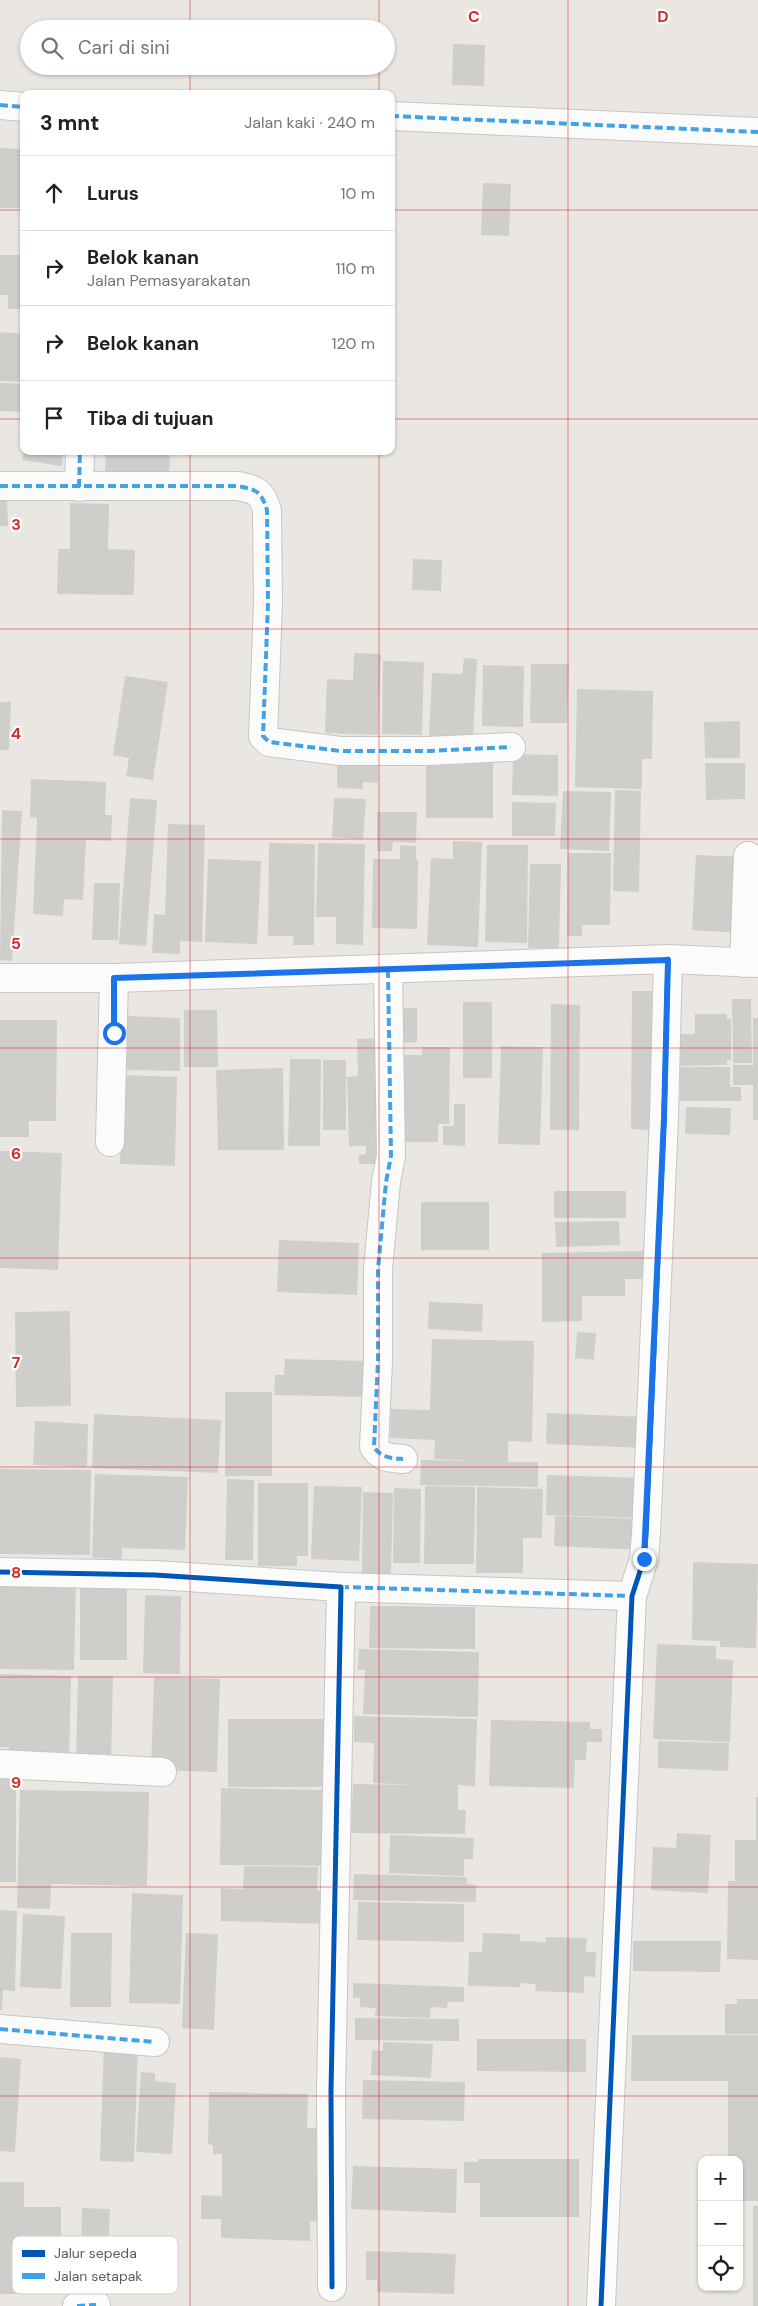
<!DOCTYPE html>
<html lang="id">
<head>
<meta charset="utf-8">
<style>
  :root { --surface:#fff; --page:#f2f2f2; --text:#202124; --muted:#757577; --line:#e0e0e0 }
  body { margin:0; font-family:"DM Sans",sans-serif; background:var(--page); color:var(--text) }
  .controls { position:absolute; right:15px; bottom:15px; display:grid; overflow:hidden; border-radius:10px; box-shadow:0 1px 4px #0004 }
  .controls button { width:45px; height:45px; display:grid; place-items:center; padding:0; border:0; border-bottom:1px solid var(--line); background:var(--surface); color:var(--text); font:25px sans-serif }
  .stop { position:absolute; width:15px; height:15px; margin:-11px; border:4px solid #1a73e8; border-radius:50%; background:#fff }
  .stop.end { background:#1a73e8; border-color:#fff; box-shadow:0 1px 5px #0008 }
  .list { margin:0; padding:0; list-style:none }
  h2 { display:flex; justify-content:space-between; align-items:center; height:65px; margin:0; padding:0 20px; font-size:21px }
  h2 small { font-size:16px; font-weight:400; color:var(--muted) }
  .list li { display:grid; grid-template-columns:32px 1fr auto; gap:15px; align-items:center; box-sizing:border-box; height:75px; padding:0 20px; border-top:1px solid var(--line) }
  .list b { display:block; font-size:19px; white-space:nowrap }
  .list p { margin:0; font-size:16px; white-space:nowrap; color:var(--muted) }
  .list em { font-size:16px; font-style:normal; color:var(--muted) }
  .icon { flex:none; width:28px; height:28px; fill:none; stroke:currentColor; stroke-width:2; stroke-linecap:round; stroke-linejoin:round }
  .map { position:relative; flex:none; width:758px; height:2306px; overflow:hidden }
  .search { position:absolute; background:var(--surface); box-shadow:0 1px 4px #0004; left:20px; top:20px; width:375px; height:55px; display:flex; align-items:center; gap:12px; box-sizing:border-box; padding:0 18px; border-radius:28px; color:var(--muted); font-size:19px }
  .panel { position:absolute; background:var(--surface); box-shadow:0 1px 4px #0004; left:20px; top:90px; width:375px; height:365px; border-radius:10px }
  .map>svg:first-child { display:block }
  .building { fill:#d0cecb }
  .lines { fill:none; stroke-linecap:round; stroke-linejoin:round }
  .minor-casing { stroke:#c6c6c5; stroke-width:30 }
  .minor { stroke:#fcfbfb; stroke-width:28 }
  .quiet { stroke:#42a2e6; stroke-width:4; stroke-dasharray:8 4; stroke-linecap:butt }
  .cycleway-casing { stroke:#fff; stroke-width:8 }
  .cycleway { stroke:#0057b8; stroke-width:5 }
  .route { stroke:#1a73e8; stroke-width:6 }
  .grid { fill:none; stroke:#d62828; stroke-width:1; stroke-opacity:0.55 }
  .key { fill:#fff; stroke:#cdcfd0; stroke-width:1 }
  .key-label { font-size:14px; fill:#585e62 }
  .grid-label { font-size:16px; text-anchor:middle; font-weight:bold; fill:#d62828; stroke:#fff; stroke-width:4.5; stroke-linejoin:round; paint-order:stroke }
</style>
</head>
<body>
<div class="map">
<svg width="758" height="2306" viewBox="0 0 758 2306">
  <rect width="100%" height="100%" fill="#eae7e2"/>
  <g class="building">
    <path d="M453 44 485 45 484 86 452 85Z"/>
    <path d="M0 148 24 149V208H0Z"/>
    <path d="M483 183 511 184 509 236 481 235Z"/>
    <path d="M0 255H24V309H8V295H0Z"/>
    <path d="M0 332 24 334V382L0 381Z"/>
    <path d="M0 383 24 384V412L0 411Z"/>
    <path d="M24 451H63L62 466 22 460Z"/>
    <path d="M106 451H170L169 475 105 471Z"/>
    <path d="M0 494H7L8 526H0Z"/>
    <path d="M70 503 109 504 108 549 135 550 134 595 57 594 58 549H70Z"/>
    <path d="M413 559 442 560 441 591 412 590Z"/>
    <path d="M354 653 381 654 378 735 325 733 327 679 353 680Z"/>
    <path d="M464 658 477 659 473 737 429 736 432 673 462 674Z"/>
    <path d="M383 661 424 662 422 735 382 734Z"/>
    <path d="M531 664H569L567 723H530Z"/>
    <path d="M483 665 524 666 523 727 482 726Z"/>
    <path d="M125 676 168 682 153 780 126 776 129 758 113 755Z"/>
    <path d="M577 689 653 691 652 759H642V789L575 787Z"/>
    <path d="M0 702H11L9 750H0Z"/>
    <path d="M740 721V758H705L704 722Z"/>
    <rect x="426" y="754" width="67" height="64"/>
    <path d="M513 754 558 755V796L512 795Z"/>
    <path d="M378 755V783L363 782V789L337 788V757Z"/>
    <path d="M705 763H745V799L706 800Z"/>
    <path d="M31 779 106 782 105 815H112L111 841 86 840 83 900 64 899 63 916 33 914 37 818 30 817Z"/>
    <path d="M615 790 641 791 639 892 613 891Z"/>
    <path d="M563 791 611 792 609 851 560 849Z"/>
    <path d="M130 798 157 800 146 946 119 944Z"/>
    <path d="M334 798 366 799 363 839 332 837Z"/>
    <path d="M512 802 556 803 555 836H512Z"/>
    <path d="M2 810 22 811 12 961 0 960Z"/>
    <path d="M377 812H417L416 843 393 842 392 851H377Z"/>
    <path d="M168 824 205 825 202 942 180 941V954L152 953 154 914 165 915Z"/>
    <path d="M453 841 482 842 478 947 427 945 431 858 453 859Z"/>
    <path d="M269 843 315 844 314 945H293L294 936H268Z"/>
    <path d="M318 843 365 844 363 945 336 944V917H316Z"/>
    <path d="M400 845 416 846V859L418 860 417 929 372 928 373 859H400Z"/>
    <path d="M487 845H528L527 943 485 942Z"/>
    <path d="M568 853H611L610 925H582V936H567Z"/>
    <path d="M696 855 746 857 742 933 692 930Z"/>
    <path d="M208 859 261 861 257 944 205 942Z"/>
    <path d="M530 864H561L559 948H528Z"/>
    <path d="M94 883H120L118 940H92Z"/>
    <path d="M632 991H652L651 1130 631 1129Z"/>
    <path d="M732 999H751L752 1063H733Z"/>
    <rect x="463" y="1002" width="29" height="76"/>
    <path d="M551 1004 580 1005 579 1130H550Z"/>
    <path d="M397 1008H417V1042L398 1043Z"/>
    <path d="M184 1010H217L218 1067H184Z"/>
    <path d="M695 1014H727V1019H731V1060H727V1065L677 1066V1034H695Z"/>
    <path d="M127 1016 180 1018V1071L127 1070Z"/>
    <path d="M753 1018H758V1120H753V1085H733V1065H753Z"/>
    <path d="M0 1020H57L56 1121H29V1137H0Z"/>
    <path d="M386 1038 387 1164H359V1155L366 1154V1146H349L347 1077 358 1076 357 1039Z"/>
    <path d="M501 1046 543 1047 540 1145 498 1144Z"/>
    <path d="M422 1047H450L449 1124H438V1142H400L402 1055H422Z"/>
    <path d="M290 1059H321L320 1146H288Z"/>
    <rect x="323" y="1060" width="23" height="70"/>
    <path d="M680 1067H730V1087H741V1101H680Z"/>
    <path d="M283 1068 284 1150H218L216 1070Z"/>
    <path d="M122 1075 177 1077 175 1166 120 1164Z"/>
    <path d="M454 1104H465V1146L443 1145V1126H454Z"/>
    <path d="M686 1107 731 1108 730 1135 685 1134Z"/>
    <path d="M0 1151 62 1153 58 1270 0 1268Z"/>
    <rect x="554" y="1191" width="72" height="27"/>
    <rect x="421" y="1202" width="68" height="48"/>
    <path d="M619 1221 620 1245 556 1247 555 1222Z"/>
    <path d="M279 1240 359 1243 357 1295 277 1292Z"/>
    <path d="M646 1251V1279H625V1296H582V1321L542 1322V1253Z"/>
    <path d="M429 1302 483 1304 482 1332 428 1329Z"/>
    <path d="M70 1311 71 1406 16 1407 15 1312Z"/>
    <path d="M577 1332 596 1333 594 1360 575 1358Z"/>
    <path d="M432 1339 534 1341 532 1442 508 1441V1462H538V1487L420 1485 421 1460 477 1461 434 1459 435 1440 390 1438 391 1409 430 1410Z"/>
    <path d="M285 1359 369 1361 368 1397 274 1395 275 1375H284Z"/>
    <rect x="225" y="1392" width="47" height="84"/>
    <path d="M547 1413 646 1417 645 1448 546 1444Z"/>
    <path d="M94 1414 221 1420 218 1473 92 1468Z"/>
    <path d="M35 1421 88 1424 87 1467 33 1465Z"/>
    <path d="M0 1469 91 1470 90 1555 0 1554Z"/>
    <path d="M95 1474 188 1477 185 1550 122 1548V1559L92 1558Z"/>
    <path d="M547 1475 643 1478 642 1518 546 1515Z"/>
    <path d="M227 1479 254 1480 253 1560H225Z"/>
    <path d="M258 1483H308V1556H297V1566H258Z"/>
    <path d="M314 1486 362 1487 359 1561 311 1559Z"/>
    <path d="M425 1486 475 1487 474 1564H424Z"/>
    <path d="M477 1487 543 1489 542 1538H523V1573H476Z"/>
    <path d="M394 1488 421 1489 420 1563H393Z"/>
    <path d="M363 1492 393 1493 391 1574 362 1573Z"/>
    <path d="M555 1516 643 1519 642 1550 554 1546Z"/>
    <path d="M693 1562 758 1564 756 1648 720 1647V1641L692 1640Z"/>
    <path d="M0 1577 76 1579 74 1670 0 1669Z"/>
    <rect x="80" y="1580" width="47" height="80"/>
    <path d="M145 1595 181 1596 180 1674 143 1673Z"/>
    <path d="M370 1606 475 1607V1649L369 1648Z"/>
    <path d="M657 1644 716 1646V1659L733 1660 730 1742 653 1739Z"/>
    <path d="M359 1649 479 1652 478 1717 363 1714 365 1670H358Z"/>
    <path d="M0 1674 71 1676 69 1763 9 1761V1747H0Z"/>
    <path d="M78 1676H113L111 1763 76 1762Z"/>
    <path d="M154 1677 220 1679 217 1772 151 1770Z"/>
    <path d="M354 1716 477 1719 475 1786 458 1785V1810H466L465 1834 351 1833 353 1784 414 1785 373 1783 374 1743 354 1742Z"/>
    <rect x="228" y="1719" width="96" height="68"/>
    <path d="M491 1720 590 1722V1729H602V1742H587L586 1760H575L574 1788 489 1786Z"/>
    <path d="M658 1741 729 1743 728 1771 658 1768Z"/>
    <rect x="0" y="1775" width="16" height="107"/>
    <path d="M221 1788 324 1790 323 1866 220 1865Z"/>
    <path d="M20 1790 149 1792 147 1886 51 1884 50 1909 17 1908Z"/>
    <path d="M756 1797H758V1960L727 1959 728 1881H735V1840H756Z"/>
    <path d="M677 1833 711 1835 708 1893 651 1890 653 1847 676 1848Z"/>
    <path d="M390 1835 474 1838 473 1859H464V1876L389 1873Z"/>
    <path d="M244 1866 318 1867 317 1890H331L330 1924 221 1921V1888L243 1889Z"/>
    <path d="M354 1874 467 1877V1884L476 1885V1902L353 1900Z"/>
    <path d="M132 1893 183 1895 180 2004 129 2003Z"/>
    <path d="M358 1902 464 1904V1942L357 1940Z"/>
    <path d="M0 1910 17 1911 15 1991 3 1990 2 2010H0Z"/>
    <path d="M23 1914 65 1916 61 1989 20 1987Z"/>
    <path d="M71 1933H112L111 2007H70Z"/>
    <path d="M186 1933 218 1934 214 2030 182 2028Z"/>
    <path d="M483 1933 520 1934V1941L546 1942V1937L587 1938 586 1952H596L595 1977 584 1976V1993L535 1991 536 1984 520 1983V1987L468 1986 469 1952H482Z"/>
    <path d="M633 1941H721L720 1972 633 1971Z"/>
    <path d="M353 1983 464 1987V2002H448L447 2008 431 2007 430 2018 375 2016 376 2008 360 2007V1998H353Z"/>
    <path d="M737 1999H758V2034H725V2004H737Z"/>
    <path d="M355 2018 459 2019V2041L355 2040Z"/>
    <path d="M632 2035H758V2201H739V2160H728V2081H631Z"/>
    <path d="M477 2039H586V2072L477 2071Z"/>
    <path d="M104 2042 138 2043 134 2162 100 2161Z"/>
    <path d="M383 2042 433 2044 431 2078 371 2075 372 2050 383 2051Z"/>
    <path d="M0 2057 21 2059 15 2152 0 2151Z"/>
    <path d="M141 2072 155 2073V2081L176 2083 172 2154 136 2152Z"/>
    <path d="M363 2080 465 2082 464 2121 362 2119Z"/>
    <path d="M209 2092 308 2094 307 2128H324L322 2222 310 2221V2241L221 2238V2219H201V2195L222 2196V2154H213V2145L208 2144Z"/>
    <path d="M478 2159H579V2217H480V2183H464V2162H478Z"/>
    <path d="M353 2166 457 2169 456 2213 351 2209Z"/>
    <path d="M0 2182H24V2207H61V2280H24V2294H0Z"/>
    <rect x="753" y="2206" width="5" height="100"/>
    <path d="M82 2208 110 2209 107 2279H80Z"/>
    <path d="M366 2251 456 2254 454 2294 377 2292V2280H366Z"/>
  </g>
  <g class="lines">
    <defs>
      <g id="minor">
        <path d="M0 105 24 107"/>
        <path d="M391 116 758 132"/>
        <path d="M0 486H238C257 490 261 491 267 510L268 603 263 736 269 742 340 751H428L511 747"/>
        <path d="M79 487 80 451"/>
        <path d="M744 963 748 856"/>
        <path d="M388 970 391 1156 386 1182 378 1269V1361L374 1447C381 1458 391 1458 403 1459"/>
        <path d="M0 978H114L668 959 758 963"/>
        <path d="M110 1142 114 978"/>
        <path d="M0 1572 155 1575 341 1587 331 2091 332 2287"/>
        <path d="M341 1587 632 1596"/>
        <path d="M0 1764 162 1772"/>
        <path d="M0 2029 155 2042"/>
        <path d="M77 2306 96 2305"/>
        <path d="M601 2306 632 1596 644 1559 646 1535 664 1118 668 959"/>
      </g>
    </defs>
    <use href="#minor" class="minor-casing"/>
    <use href="#minor" class="minor"/>
    <g class="quiet">
      <path d="M0 105 24 107"/>
      <path d="M391 116 758 132"/>
      <path d="M0 486H238C257 490 261 491 267 510L268 603 263 736 269 742 340 751H428L511 747"/>
      <path d="M79 487 80 451"/>
      <path d="M388 970 391 1156 386 1182 378 1269V1361L374 1447C381 1458 391 1458 403 1459"/>
      <path d="M341 1587 632 1596"/>
      <path d="M0 2029 155 2042"/>
      <path d="M77 2306 96 2305"/>
    </g>
    <defs>
      <g id="cycleway">
        <path d="M0 1572 155 1575 341 1587 331 2091 332 2287"/>
        <path d="M601 2306 632 1596 644 1559 646 1535 664 1118 668 959"/>
      </g>
    </defs>
    <use href="#cycleway" class="cycleway-casing"/>
    <use href="#cycleway" class="cycleway"/>
  </g>
  <g class="lines">
    <path class="route" d="M114 1033V978L668 960 664 1118 644 1559"/>
  </g>
  <path class="grid" d="M190 0V29M379 0V29M568 0V2306M190 66V94M379 66V94M0 210H24M391 210H758M0 419H24M391 419H758M190 451V2306M379 451V2306M0 629H758M0 839H758M0 1048H758M0 1258H758M0 1467H758M0 1677H758M0 1887H758M0 2096H758"/>
  <rect x="12" y="2236" width="166" height="58" rx="8" class="key"/>
  <rect x="22" y="2250" width="23" height="7" fill="#0057b8"/>
  <rect x="22" y="2273" width="23" height="6" fill="#42a2e6"/>
  <g class="key-label">
    <text x="54" y="2258">Jalur sepeda</text>
    <text x="54" y="2281">Jalan setapak</text>
  </g>
  <g class="grid-label">
    <text x="474" y="22">C</text>
    <text x="663" y="22">D</text>
    <text x="16" y="530">3</text>
    <text x="16" y="739">4</text>
    <text x="16" y="949">5</text>
    <text x="16" y="1159">6</text>
    <text x="16" y="1368">7</text>
    <text x="16" y="1578">8</text>
    <text x="16" y="1788">9</text>
  </g>
</svg>
<div class="controls">
<button>+</button>
<button>−</button>
<button><svg class="icon" aria-label="locate" viewBox="0 0 24 24"><circle cx="12" cy="12" r="6"/><path d="M12 2v4M12 18v4M2 12h4M18 12h4"/></svg></button>
</div>
<div class="stop" style="left:114px;top:1033px"></div>
<div class="stop end" style="left:644px;top:1559px"></div>
<div class="search"><svg class="icon" aria-label="search" viewBox="0 0 24 24"><circle cx="10" cy="10" r="6"/><path d="M15 15l6 6"/></svg>Cari di sini</div>
<section class="panel">
<h2>3 mnt<small>Jalan kaki · 240 m</small></h2>
<ul class="list">
<li><svg class="icon" aria-label="ahead" viewBox="0 0 24 24"><path d="M12 20V5M6 11l6-6 6 6"/></svg><div><b>Lurus</b></div><em>10 m</em></li>
<li><svg class="icon" aria-label="right" viewBox="0 0 24 24"><path d="M7 20v-9h11M14 6l5 5-5 5"/></svg><div><b>Belok kanan</b><p>Jalan Pemasyarakatan</p></div><em>110 m</em></li>
<li><svg class="icon" aria-label="right" viewBox="0 0 24 24"><path d="M7 20v-9h11M14 6l5 5-5 5"/></svg><div><b>Belok kanan</b></div><em>120 m</em></li>
<li><svg class="icon" aria-label="arrive" viewBox="0 0 24 24"><path d="M6 21V4h12l-3 4 3 4H6"/></svg><div><b>Tiba di tujuan</b></div></li>
</ul>
</section>
</div>
</body>
</html>
